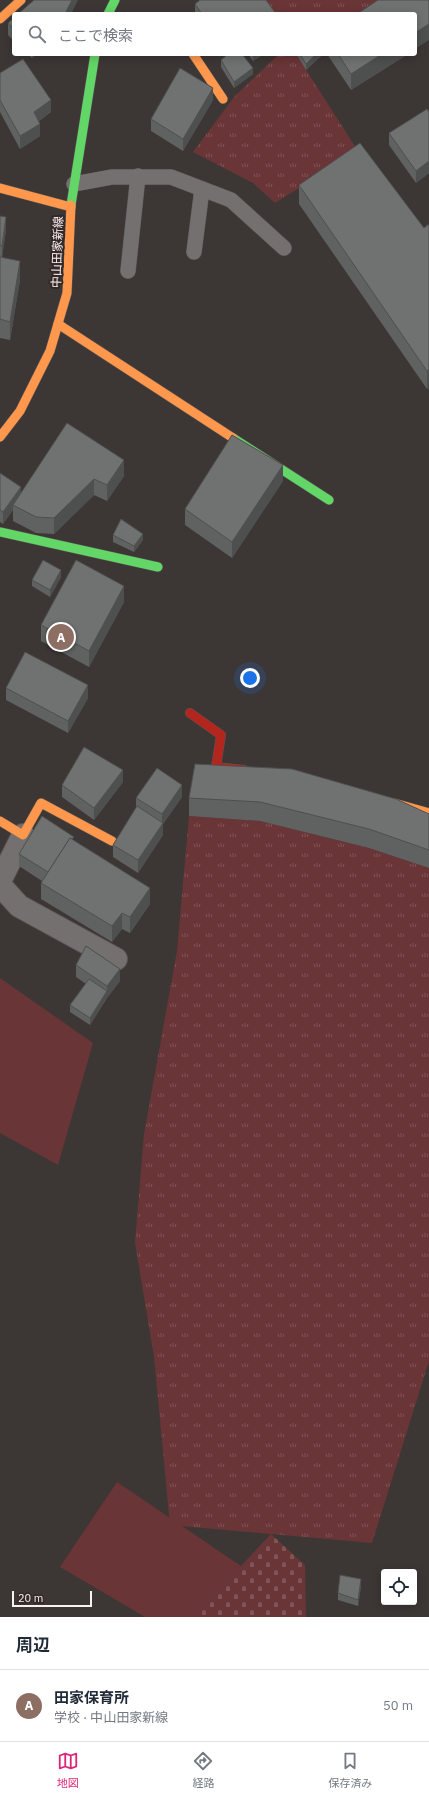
<!DOCTYPE html>
<html lang="ja">
<head>
<meta charset="utf-8">
<style>
  :root { --surface:#fff; --page:#f2f2f3; --text:#1f2937; --muted:#747a83; --line:#e0e1e3; --accent:#db2777 }
  body { margin:0; font-family:"IBM Plex Sans","Noto Sans JP",sans-serif; background:var(--page); color:var(--text) }
  .controls { position:absolute; right:12px; bottom:12px; display:grid; overflow:hidden; border-radius:4px; box-shadow:0 2px 10px #0003 }
  .controls button { width:36px; height:36px; display:grid; place-items:center; padding:0; border:0; border-bottom:1px solid var(--line); background:var(--surface); color:var(--text); font:20px sans-serif }
  .scale { position:absolute; left:12px; bottom:10px; width:80px; box-sizing:border-box; padding-left:4px; border:2px solid #faf1f1; border-top:0; font-size:11px; line-height:14px; white-space:nowrap; color:#faf1f1; -webkit-text-stroke:3px #352928; paint-order:stroke }
  .you { position:absolute; left:250px; top:678px; width:14px; height:14px; margin:-10px; border:3px solid #fff; border-radius:50%; background:#1a73e8; box-shadow:0 0 0 6px #1a73e833 }
  .badge { display:grid; place-items:center; width:26px; height:26px; border-radius:50%; background:var(--accent); color:#fff; font-size:13px; font-weight:700 }
  .pin { position:absolute; translate:-50% -50%; border:2px solid #fff; box-shadow:0 1px 4px #0006 }
  .list { margin:0; padding:0; list-style:none }
  h2 { display:flex; justify-content:space-between; align-items:center; height:52px; margin:0; padding:0 16px; font-size:17px }
  h2 small { font-size:13px; font-weight:400; color:var(--muted) }
  .list li { display:grid; grid-template-columns:26px 1fr auto; gap:12px; align-items:center; box-sizing:border-box; height:72px; padding:0 16px; border-top:1px solid var(--line) }
  .list b { display:block; font-size:15px; white-space:nowrap }
  .list p { margin:0; font-size:13px; white-space:nowrap; color:var(--muted) }
  .list em { font-size:13px; font-style:normal; color:var(--muted) }
  .icon { flex:none; width:22px; height:22px; fill:none; stroke:currentColor; stroke-width:2; stroke-linecap:round; stroke-linejoin:round }
  .map { position:relative; flex:none; width:429px; height:1617px; overflow:hidden }
  .search { position:absolute; background:var(--surface); box-shadow:0 2px 10px #0003; left:12px; right:12px; top:12px; height:44px; display:flex; align-items:center; gap:10px; box-sizing:border-box; padding:0 14px; border-radius:4px; color:var(--muted); font-size:15px }
  .sheet { height:124px; background:var(--surface) }
  nav { display:flex; justify-content:space-around; align-items:center; box-sizing:border-box; height:56px; border-top:1px solid var(--line); background:var(--surface); font-size:11px; color:var(--muted) }
  nav a { display:grid; justify-items:center; gap:2px }
  nav .on { color:var(--accent) }
  .map>svg:first-child { display:block }
  .grass { fill:url(#grass-tufts) }
  .cemetery { fill:url(#cemetery-stones) }
  .garden { fill:#6a3537 }
  .lines { fill:none; stroke-linecap:round; stroke-linejoin:round }
  .lane-casing { stroke:#5b5554; stroke-width:16 }
  .street-casing { stroke:#5b5554; stroke-width:24 }
  .fast-casing { stroke:#5b5554; stroke-width:10 }
  .slow-casing { stroke:#5b5554; stroke-width:10 }
  .jam-casing { stroke:#5b5554; stroke-width:10 }
  .lane { stroke:#757070; stroke-width:15 }
  .street { stroke:#757070; stroke-width:22 }
  .fast { stroke:#63d668; stroke-width:9 }
  .slow { stroke:#ff974d; stroke-width:9 }
  .jam { stroke:#b3261e; stroke-width:9 }
  .wall { fill:#606161 }
  .shaded-wall { fill:#4e4f4f }
  .building { fill:#707171; stroke:#4e4f4f }
  .labels { text-anchor:middle; dominant-baseline:central; stroke-width:4; stroke-linejoin:round; paint-order:stroke }
  .street-label { font-size:12px; fill:#faf1f1; stroke:#352928 }
</style>
</head>
<body>
<div class="map">
<svg width="429" height="1617" viewBox="0 0 429 1617">
  <defs>
    <pattern id="grass-tufts" width="24" height="20" patternUnits="userSpaceOnUse"><rect width="24" height="20" fill="#6a3537"/><path d="M3 7l-1-3M5 7V3M7 7l1-3M15 17l-1-3M17 17v-4M19 17l1-3" fill="none" stroke="#805354"/></pattern>
    <pattern id="cemetery-stones" width="16" height="16" patternUnits="userSpaceOnUse"><rect width="16" height="16" fill="#6a3537"/><path d="M2 7V4a2 2 0 0 1 4 0v3zM10 15v-3a2 2 0 0 1 4 0v3z" fill="#805354"/></pattern>
  </defs>
  <rect width="100%" height="100%" fill="#3c3635"/>
  <g class="grass">
    <path d="M261 0H379L356 14H270Z"/>
    <path d="M279 54H296L358 151 275 203 253 183 193 152 234 97Z"/>
    <path d="M189 816 260 821 369 848 429 868V1361L372 1543 170 1525 154 1357 135 1243 144 1134 177 951Z"/>
  </g>
  <path class="cemetery" d="M271 1534 305 1565 306 1617H193Z"/>
  <g class="garden">
    <path d="M0 978 93 1043 58 1165 0 1133Z"/>
    <path d="M117 1482 241 1566 194 1617H145L60 1567Z"/>
  </g>
  <g class="lines">
    <defs>
      <g id="lane">
        <path d="M74 184 112 177H171L231 200 284 248"/>
        <path d="M194 252 202 189"/>
        <path d="M128 271 138 176"/>
      </g>
      <g id="street">
        <path d="M0 881 23 835"/>
        <path d="M0 885 19 906 116 959"/>
      </g>
      <g id="fast">
        <path d="M108 14 115 0"/>
        <path d="M71 205 95 54"/>
        <path d="M233 438 329 500"/>
        <path d="M0 532 158 567"/>
      </g>
      <g id="slow">
        <path d="M0 19 21 0"/>
        <path d="M193 54 223 99"/>
        <path d="M0 188 71 207"/>
        <path d="M58 324 233 438"/>
        <path d="M0 437 20 411 50 351 67 293 71 205"/>
        <path d="M394 803 429 813"/>
        <path d="M0 821 23 835 41 803 112 841"/>
      </g>
      <path id="jam" d="M190 713 221 735 216 767 244 770"/>
    </defs>
    <use href="#lane" class="lane-casing"/>
    <use href="#street" class="street-casing"/>
    <use href="#fast" class="fast-casing"/>
    <use href="#slow" class="slow-casing"/>
    <use href="#jam" class="jam-casing"/>
    <use href="#lane" class="lane"/>
    <use href="#street" class="street"/>
    <use href="#fast" class="fast"/>
    <use href="#slow" class="slow"/>
    <use href="#jam" class="jam"/>
  </g>
  <g class="wall">
    <path d="M195 4 276 14H195Z"/>
    <path d="M14 18V41L8 35V23Z"/>
    <path d="M28 54H37L32 58Z"/>
    <path d="M248 54H264L253 61Z"/>
    <path d="M296 54H323L306 70Z"/>
    <path d="M327 54H408L351 90Z"/>
    <path d="M221 60 253 74 234 88 221 67Z"/>
    <path d="M0 73 51 112 39 121 40 136 20 149 0 112Z"/>
    <path d="M213 100 183 151 151 131V119Z"/>
    <path d="M429 112V173L416 183 389 145V133Z"/>
    <path d="M299 185 424 228 429 224V388L427 389 299 204Z"/>
    <path d="M0 216 6 230 2 258 20 280 10 340 0 338Z"/>
    <path d="M67 423 124 476 107 501 94 495 54 534 36 533 13 521V510L3 524 0 522V473L21 493Z"/>
    <path d="M283 481 232 558 185 525V509Z"/>
    <path d="M113 535 143 540 134 552 113 542Z"/>
    <path d="M61 577 50 597 32 586V580Z"/>
    <path d="M124 602 89 667 41 641V625Z"/>
    <path d="M6 688 88 698 68 733 6 700Z"/>
    <path d="M195 764 429 814V868L369 848 260 821 189 816V798Z"/>
    <path d="M123 782 94 820 62 797V785Z"/>
    <path d="M182 797 163 824V835L138 873 113 857V845L136 808V798Z"/>
    <path d="M74 840 150 904 130 933 122 929 112 942 41 899V883L42 881 19 866V854Z"/>
    <path d="M76 965 120 981 107 998 90 1025 70 1012V1005L86 984 76 977Z"/>
    <path d="M361 1586 358 1606 338 1600V1593Z"/>
  </g>
  <g class="shaded-wall">
    <path d="M72 0H78L71 14H64Z"/>
    <path d="M429 24V40L415 49V33Z"/>
    <path d="M32 54H37L32 58Z"/>
    <path d="M253 54H264L253 61Z"/>
    <path d="M316 54H323L306 70V64Z"/>
    <path d="M382 54H408L351 90V74Z"/>
    <path d="M253 68V74L234 88V82Z"/>
    <path d="M213 88V100L183 151V139Z"/>
    <path d="M51 100V112L34 124V112Z"/>
    <path d="M40 124V136L20 149V136Z"/>
    <path d="M429 161V173L416 183V171Z"/>
    <path d="M6 217V230L2 258V246Z"/>
    <path d="M20 261V280L10 340V322Z"/>
    <path d="M429 369V388L427 389V371Z"/>
    <path d="M124 460V476L107 501V485Z"/>
    <path d="M283 465V481L232 558V542Z"/>
    <path d="M94 479V495L54 534V518Z"/>
    <path d="M21 487V499L13 505V510L3 524V512Z"/>
    <path d="M143 534V540L134 552V546Z"/>
    <path d="M61 570V577L50 597V590Z"/>
    <path d="M124 586V602L89 667V651Z"/>
    <path d="M88 685V698L68 733V721Z"/>
    <path d="M123 770V782L94 820V808Z"/>
    <path d="M182 785V797L163 824V835L138 873V860L162 825V814Z"/>
    <path d="M150 888V904L130 933V917Z"/>
    <path d="M122 913V929L112 942V926Z"/>
    <path d="M120 969V981L107 998 90 1025V1018L107 991V986Z"/>
    <path d="M361 1579V1586L358 1606V1600Z"/>
  </g>
  <g class="building">
    <path d="M34 0H72L66 12 64 14H18Z"/>
    <path d="M200 0H266L276 14H202L195 4Z"/>
    <path d="M378 0H429V24L415 33V14H357Z"/>
    <path d="M14 18V29L8 23Z"/>
    <path d="M228 54H242L253 68 234 82 221 60Z"/>
    <path d="M300 54H316L306 64Z"/>
    <path d="M338 54H382L351 74Z"/>
    <path d="M23 59 51 100 34 112 40 124 20 136 0 100V73Z"/>
    <path d="M180 68 213 88 183 139 151 119Z"/>
    <path d="M427 109 429 112V161L416 171 389 133Z"/>
    <path d="M360 143 424 228 429 224V369L427 371 299 185Z"/>
    <path d="M0 216 6 217 2 246 0 245Z"/>
    <path d="M0 257 20 261 10 322 0 319Z"/>
    <path d="M67 423 124 460 107 485 94 479 54 518 36 517 13 505Z"/>
    <path d="M232 435 283 465 232 542 185 509Z"/>
    <path d="M0 473 21 487 3 512 0 510Z"/>
    <path d="M121 519 143 534 134 546 113 535Z"/>
    <path d="M43 560 61 570 50 590 32 580Z"/>
    <path d="M76 560 124 586 89 651 41 625Z"/>
    <path d="M25 652 88 685 68 721 6 688Z"/>
    <path d="M84 747 123 770 94 808 62 785Z"/>
    <path d="M195 764 292 769 396 799 429 814V850L369 829 260 802 189 798Z"/>
    <path d="M157 768 182 785 162 814 136 798Z"/>
    <path d="M137 806 163 823 138 860 113 845Z"/>
    <path d="M42 816 74 837 72 839 70 838 48 872 19 854Z"/>
    <path d="M70 838 150 888 130 917 122 913 112 926 41 883Z"/>
    <path d="M86 946 120 969 107 986 76 965Z"/>
    <path d="M89 979 107 991 90 1018 70 1005Z"/>
    <path d="M340 1575 361 1579 358 1600 338 1593Z"/>
  </g>
  <g class="labels">
    <g class="street-label">
      <text transform="translate(57 252) rotate(-88)">中山田家新線</text>
    </g>
  </g>
</svg>
<div class="controls">
<button><svg class="icon" aria-label="locate" viewBox="0 0 24 24"><circle cx="12" cy="12" r="6"/><path d="M12 2v4M12 18v4M2 12h4M18 12h4"/></svg></button>
</div>
<div class="scale">20 m</div>
<div class="you"></div>
<div class="pin badge" style="left:61px;top:637px;background:#8d6e63">A</div>
<div class="search"><svg class="icon" aria-label="search" viewBox="0 0 24 24"><circle cx="10" cy="10" r="6"/><path d="M15 15l6 6"/></svg>ここで検索</div>
</div>
<section class="sheet">
<h2>周辺<small></small></h2>
<ul class="list">
<li><span class="badge" style="background:#8d6e63">A</span><div><b>田家保育所</b><p>学校 · 中山田家新線</p></div><em>50 m</em></li>
</ul>
</section>
<nav>
<a class="on"><svg class="icon" aria-label="map" viewBox="0 0 24 24"><path d="M3 6l6-2 6 2 6-2v14l-6 2-6-2-6 2zM9 4v14M15 6v14"/></svg>地図</a>
<a><svg class="icon" aria-label="directions" viewBox="0 0 24 24"><path d="M12 3l9 9-9 9-9-9zM9 14v-3h6M13 9l2 2-2 2"/></svg>経路</a>
<a><svg class="icon" aria-label="saved" viewBox="0 0 24 24"><path d="M7 4h10v16l-5-4-5 4z"/></svg>保存済み</a>
</nav>
</body>
</html>
